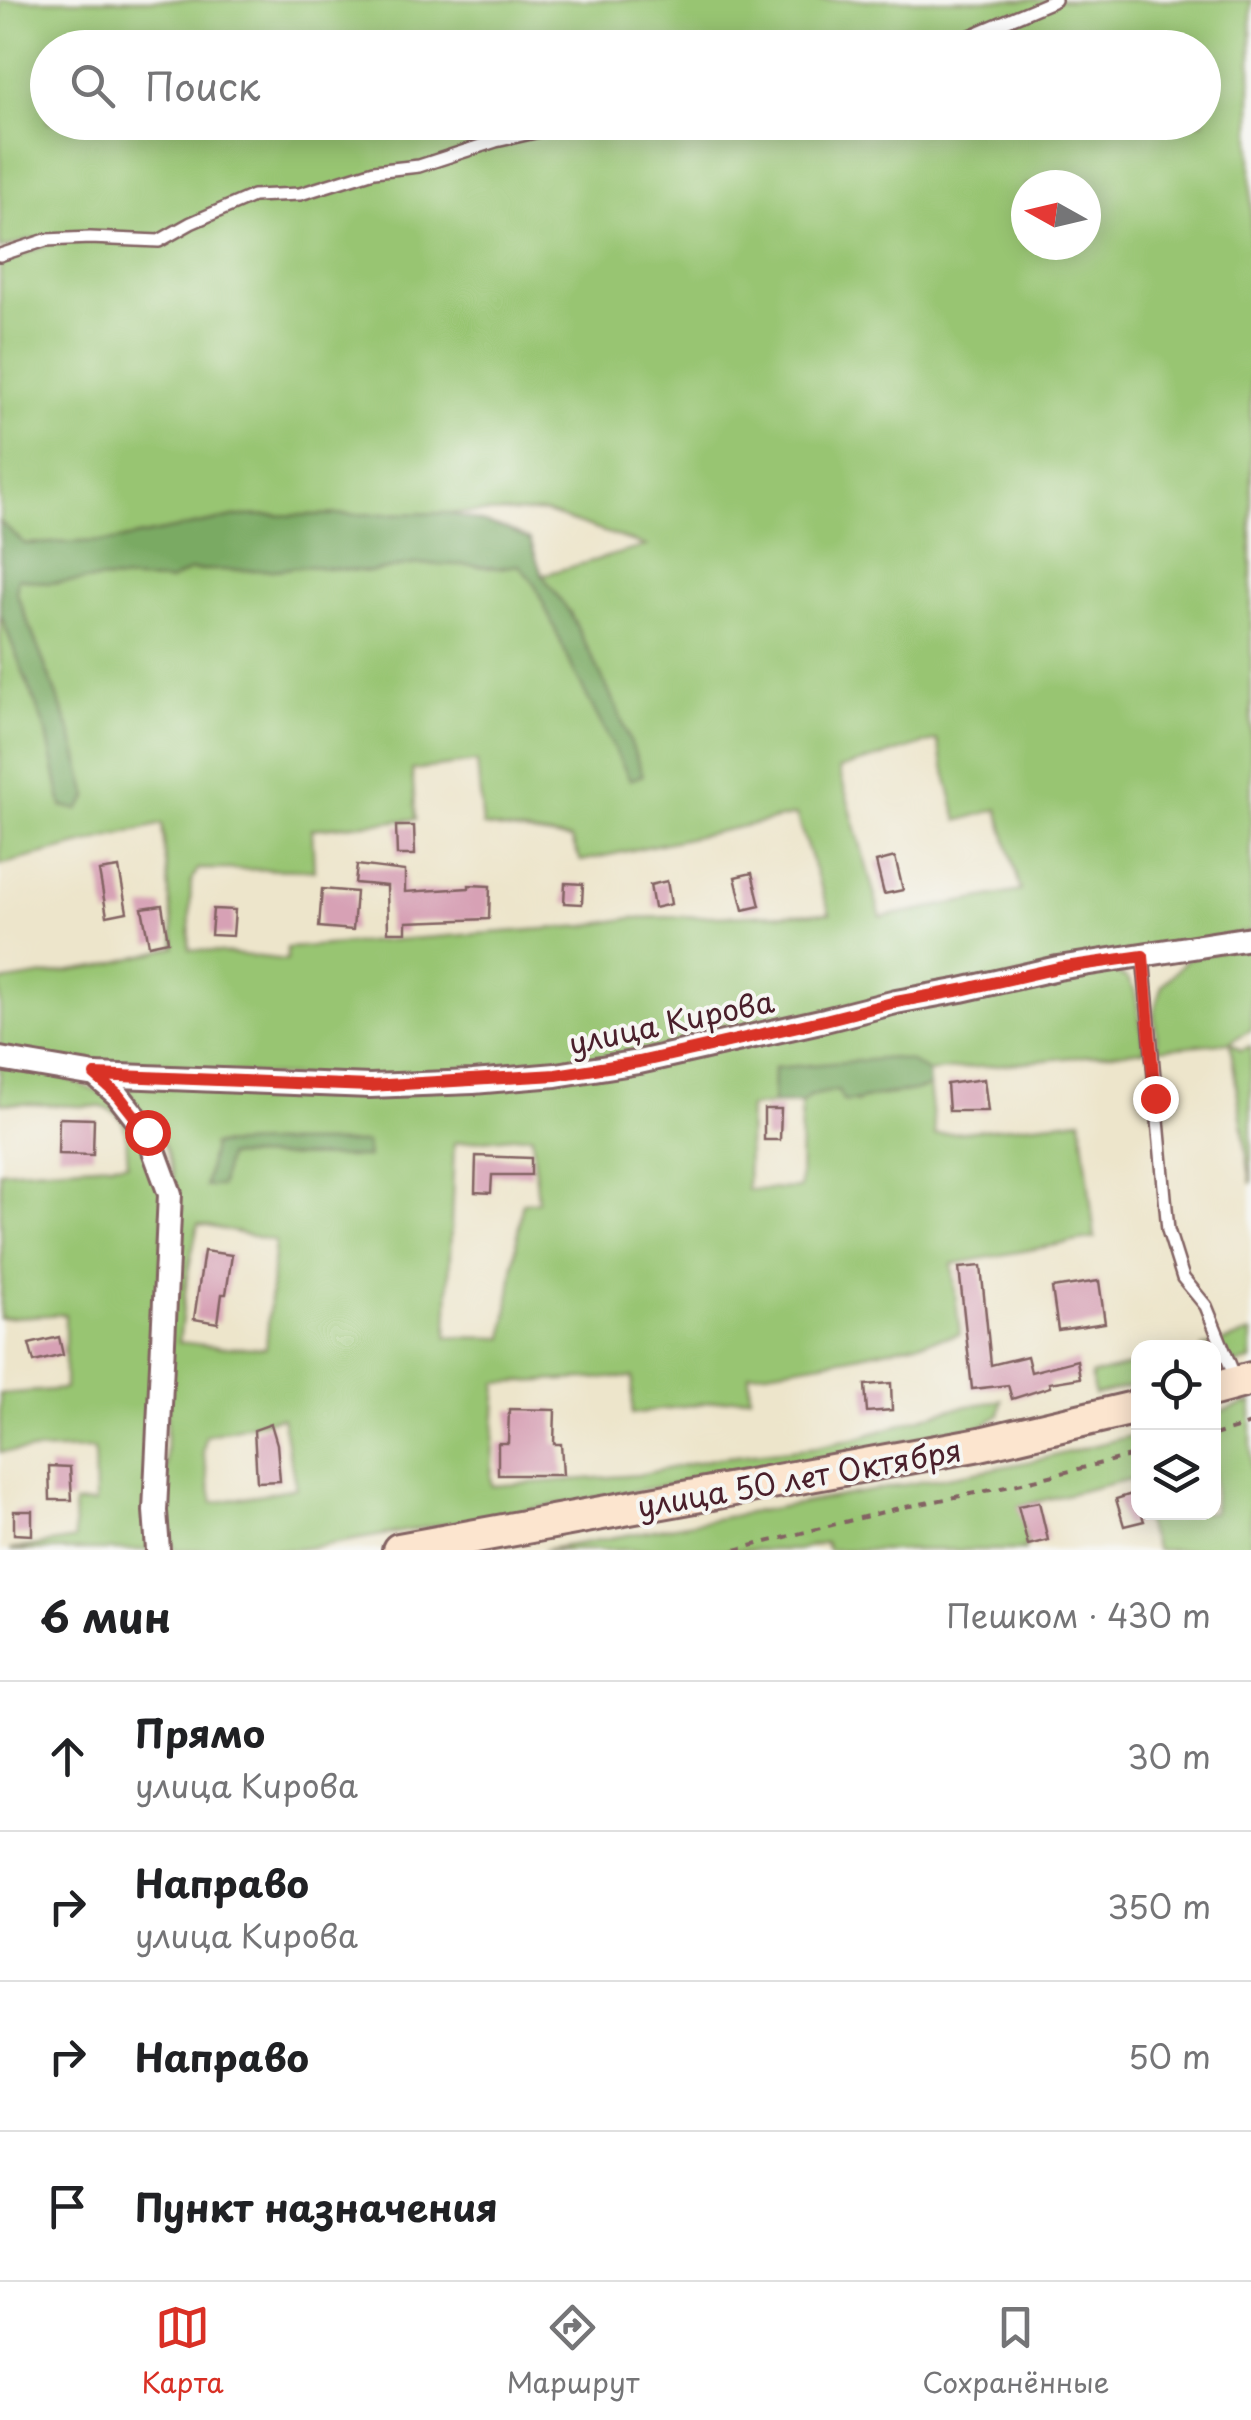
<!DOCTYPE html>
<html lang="ru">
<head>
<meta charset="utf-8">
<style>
  :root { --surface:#fff; --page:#f6f6f6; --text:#202124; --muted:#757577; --line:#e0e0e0; --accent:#d93025 }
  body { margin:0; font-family:"Playpen Sans",sans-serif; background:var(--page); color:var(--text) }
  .controls { position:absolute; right:30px; bottom:30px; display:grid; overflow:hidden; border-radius:20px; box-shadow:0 5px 25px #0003 }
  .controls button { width:90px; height:90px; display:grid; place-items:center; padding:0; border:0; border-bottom:2px solid var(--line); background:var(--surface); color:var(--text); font:50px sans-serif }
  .compass { position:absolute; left:1011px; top:170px; width:90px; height:90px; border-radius:50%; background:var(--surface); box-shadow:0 5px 25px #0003; rotate:278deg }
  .stop { position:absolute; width:30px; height:30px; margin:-22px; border:8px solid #d93025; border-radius:50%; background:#fff }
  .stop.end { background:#d93025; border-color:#fff; box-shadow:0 2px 10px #0008 }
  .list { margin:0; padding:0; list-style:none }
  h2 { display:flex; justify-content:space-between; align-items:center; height:130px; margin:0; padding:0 40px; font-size:42px }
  h2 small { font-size:32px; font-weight:400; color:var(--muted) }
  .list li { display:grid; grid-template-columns:65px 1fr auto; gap:30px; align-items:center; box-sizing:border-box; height:150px; padding:0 40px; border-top:2px solid var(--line) }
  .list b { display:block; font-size:38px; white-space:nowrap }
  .list p { margin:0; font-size:32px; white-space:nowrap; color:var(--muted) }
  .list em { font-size:32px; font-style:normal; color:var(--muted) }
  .icon { flex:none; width:55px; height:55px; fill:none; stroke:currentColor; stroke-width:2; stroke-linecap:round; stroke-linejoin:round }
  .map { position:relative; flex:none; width:1251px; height:1550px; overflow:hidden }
  .search { position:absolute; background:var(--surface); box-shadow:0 5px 25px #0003; left:30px; right:30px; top:30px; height:110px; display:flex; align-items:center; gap:25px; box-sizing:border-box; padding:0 35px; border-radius:55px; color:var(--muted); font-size:38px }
  .sheet { height:730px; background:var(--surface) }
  nav { display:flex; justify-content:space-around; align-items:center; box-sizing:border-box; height:140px; border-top:2px solid var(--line); background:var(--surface); font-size:28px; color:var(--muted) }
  nav a { display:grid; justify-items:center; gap:5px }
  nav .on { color:var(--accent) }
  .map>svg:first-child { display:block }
  .green { fill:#98c572; stroke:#71724e; stroke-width:2.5; fill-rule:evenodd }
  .forest { fill:#7aaa64; stroke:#626448; stroke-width:2.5 }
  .building { fill:#d7a1b5 }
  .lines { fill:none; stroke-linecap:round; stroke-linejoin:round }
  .lane-casing { stroke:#836463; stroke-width:16 }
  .street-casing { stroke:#836463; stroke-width:28 }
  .secondary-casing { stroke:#836463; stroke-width:38 }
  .path { stroke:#836463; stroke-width:4; stroke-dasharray:8 8; stroke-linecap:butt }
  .lane { stroke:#fff; stroke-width:11 }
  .street { stroke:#fff; stroke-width:22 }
  .secondary { stroke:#fce5cf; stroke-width:32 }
  .route { stroke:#d93025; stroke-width:12 }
  .labels { text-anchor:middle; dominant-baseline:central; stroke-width:8; stroke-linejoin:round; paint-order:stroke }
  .street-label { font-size:30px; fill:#4a1f2b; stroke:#f6f6f2 }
</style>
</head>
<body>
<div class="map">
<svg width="1251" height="1550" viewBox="0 0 1251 1550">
  <rect width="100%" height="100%" fill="#f6f6f2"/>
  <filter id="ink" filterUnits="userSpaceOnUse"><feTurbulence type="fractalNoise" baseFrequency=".01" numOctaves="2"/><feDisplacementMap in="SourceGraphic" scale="20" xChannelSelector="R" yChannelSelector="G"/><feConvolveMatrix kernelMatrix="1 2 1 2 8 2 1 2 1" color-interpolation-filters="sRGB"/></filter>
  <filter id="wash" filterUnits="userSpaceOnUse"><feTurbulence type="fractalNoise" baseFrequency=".0048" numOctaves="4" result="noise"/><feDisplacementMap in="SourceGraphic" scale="40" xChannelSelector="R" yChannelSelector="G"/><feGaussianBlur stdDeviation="2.25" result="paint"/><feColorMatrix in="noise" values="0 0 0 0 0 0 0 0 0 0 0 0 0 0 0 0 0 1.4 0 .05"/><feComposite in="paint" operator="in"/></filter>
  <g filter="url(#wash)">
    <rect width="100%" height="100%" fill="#ede5cb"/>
    <g class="green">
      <path d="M0 0H1251V931L637 1054 497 1071 373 1079 118 1070 0 1052V982L103 966 175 947 162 824 0 865V613L47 733 62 806 88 796 72 735 16 591 17 578 48 583 110 579 169 581 190 570H273L308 566 370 572 416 564 465 565 497 568 519 565 534 583 574 671 631 780 570 613 542 575 646 546 544 512 239 516 113 541 24 544 0 522V263L47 245 32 239 0 249ZM48 48H1204V122H48ZM1026 185H1086V245H1026ZM937 740 958 821 998 809 1021 891 881 917 839 769ZM477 762 483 826 571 839 581 861 796 815 830 913 632 918 584 926 287 948V960L189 949 191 882 198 869 314 870 312 829 416 819 412 770Z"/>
      <path d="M1251 944V1029L1230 1042 1241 1050 1251 1046V1184L1230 1042 1158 1049 1154 1013 1162 986 1188 958Z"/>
      <path d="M1105 968 1127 978 1135 991 1145 1050 928 1072 910 1062 774 1068 773 1104 749 1107 747 1190 800 1188 801 1103 810 1096 838 1090 856 1102C880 1091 907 1097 929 1086L935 1135 1081 1119 1095 1238 952 1264 960 1334 847 1358 749 1374 750 1396 632 1414 633 1377 497 1383 491 1477 492 1486 638 1475 717 1458 816 1447 858 1438 946 1410 1002 1400 999 1415 984 1425 795 1463 320 1546 291 1550H175L166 1533C166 1466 166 1400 169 1333 172 1278 184 1210 169 1158 160 1126 132 1108 121 1080L406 1093ZM532 1135 538 1201 522 1203 504 1338 447 1337 454 1143ZM271 1143H366L367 1157 226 1156 213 1145ZM198 1224 275 1241 266 1348 220 1347 179 1342 187 1277ZM282 1417 296 1488 213 1503 203 1452 206 1436Z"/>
      <path d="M0 1066 60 1076 103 1094 136 1121 165 1197 148 1550H10L75 1539 74 1504 95 1503 94 1449 0 1452V1394L65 1389V1314L0 1318 2 1270 0 1171 128 1163C125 1138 131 1113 101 1107L0 1103Z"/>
      <path d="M1251 1333V1361L1214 1369V1348H1201Z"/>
      <path d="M1138 1364V1385L1094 1395 1091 1375Z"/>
      <path d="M1251 1402V1550H1156L1141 1513 1214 1512V1414Z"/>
      <path d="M1138 1434V1503L1130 1479 1019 1506 1028 1545 1024 1546 1025 1550H828L825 1542 797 1550H543L986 1470 1042 1459Z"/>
    </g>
    <g class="forest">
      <path d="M448 513 506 529 530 540 542 575 570 613 617 708 643 775 630 780 574 671 534 583 519 565 497 568 465 565 416 564 370 572 308 566 273 570H191L169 581 110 579 48 583 18 578 16 592 72 735 88 797 78 810 62 806 47 733 0 613V522L25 544 113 541 239 516Z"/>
      <path d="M893 1058 910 1061 928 1072 929 1086C915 1093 901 1092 886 1094 870 1096 858 1103 843 1101L838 1090 810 1096 801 1103 773 1104 774 1068Z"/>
      <path d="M271 1143H366L368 1157 227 1156 221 1186H205L213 1145Z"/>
    </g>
    <g id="blocks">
      <g class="building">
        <path d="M396 826H414L415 855H397Z"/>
        <path d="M895 857 903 890 884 894 876 862Z"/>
        <path d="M357 865 405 871V892L469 888V885L490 886 489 919 406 922V932H388L387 886 355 883Z"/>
        <path d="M119 868 127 912 107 916 99 871Z"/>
        <path d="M752 873 760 906 743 910 735 877Z"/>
        <path d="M667 881 671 904 654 908 650 885Z"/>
        <path d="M565 883 583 884 582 904 564 903Z"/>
        <path d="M322 889 356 892 353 930 319 927Z"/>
        <path d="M162 905 168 941 149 945 142 908Z"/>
        <path d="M213 909 235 910 233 936 211 935Z"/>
        <path d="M984 1079 988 1111H949L947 1084Z"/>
        <path d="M764 1109H781L780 1140H764Z"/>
        <path d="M59 1118 94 1119 93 1155 58 1154Z"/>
        <path d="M476 1156 531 1158V1175H492L491 1193 475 1192Z"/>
        <path d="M204 1251 232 1255 226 1294H222L218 1323 194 1319Z"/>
        <path d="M981 1266 991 1365 1027 1356 1031 1372 1077 1360 1080 1378 1049 1383 1050 1387 1012 1399 1008 1385 972 1389 959 1268Z"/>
        <path d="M1099 1281 1105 1323 1058 1330 1052 1288Z"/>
        <path d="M59 1337 63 1355 34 1362 29 1344Z"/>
        <path d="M891 1383 892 1410 867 1412 865 1385Z"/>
        <path d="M509 1409 555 1410 554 1444H561L563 1475H498V1443H508Z"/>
        <path d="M271 1424 277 1444 280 1481 257 1482 254 1430Z"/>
        <path d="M49 1466 70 1467 72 1500H50Z"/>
        <path d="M1135 1493 1138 1512H1141L1144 1521 1124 1526 1116 1499Z"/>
        <path d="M1039 1502 1048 1540 1028 1545 1018 1506Z"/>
        <path d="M14 1511H32V1535L14 1534Z"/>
      </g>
    </g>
  </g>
  <g filter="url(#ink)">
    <use href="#blocks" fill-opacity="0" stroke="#836463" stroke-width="2.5"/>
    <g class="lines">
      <defs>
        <g id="lane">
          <path d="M937 48 956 42 1055 0"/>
          <path d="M0 255 46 240 90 238 159 241 191 223 253 196 300 194 374 171 419 166 496 141 579 122"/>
          <path d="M1143 956 1168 1230 1183 1278 1206 1306 1236 1380"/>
        </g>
        <g id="street">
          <path d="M0 1059 95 1075 118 1095 147 1132 170 1194 155 1511 158 1550"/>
          <path d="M95 1075 370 1086 473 1082 556 1075 639 1062 825 1020 896 1002 961 990 1058 968 1251 938"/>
        </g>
        <g id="secondary">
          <path d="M1214 1389 1251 1379"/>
          <path d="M399 1550 980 1444 1138 1407"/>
        </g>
      </defs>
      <use href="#lane" class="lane-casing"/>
      <use href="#street" class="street-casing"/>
      <use href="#secondary" class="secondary-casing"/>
      <g class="path">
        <path d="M1214 1435 1251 1424"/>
        <path d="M735 1550 895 1509 1006 1487 1138 1454"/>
      </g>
      <use href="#lane" class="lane"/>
      <use href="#street" class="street"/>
      <use href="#secondary" class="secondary"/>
    </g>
  </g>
  <g class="lines" filter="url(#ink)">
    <path class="route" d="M147 1132 118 1095 95 1075 370 1086 556 1075 639 1062 825 1020 896 1002 961 990 1058 968 1143 956 1155 1098"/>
  </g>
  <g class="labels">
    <g class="street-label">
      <text transform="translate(671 1021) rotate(-12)">улица Кирова</text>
      <text transform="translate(799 1477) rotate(-10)">улица 50 лет Октября</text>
    </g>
  </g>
</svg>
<div class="controls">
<button><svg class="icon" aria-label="locate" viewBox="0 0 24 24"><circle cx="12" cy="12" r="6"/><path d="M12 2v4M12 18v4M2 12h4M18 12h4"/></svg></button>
<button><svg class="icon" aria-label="layers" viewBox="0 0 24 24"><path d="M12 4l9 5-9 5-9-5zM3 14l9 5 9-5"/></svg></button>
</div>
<svg class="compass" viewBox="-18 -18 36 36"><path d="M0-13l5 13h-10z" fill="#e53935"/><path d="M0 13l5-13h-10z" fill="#757577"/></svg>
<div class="stop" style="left:147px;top:1132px"></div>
<div class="stop end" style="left:1155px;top:1098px"></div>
<div class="search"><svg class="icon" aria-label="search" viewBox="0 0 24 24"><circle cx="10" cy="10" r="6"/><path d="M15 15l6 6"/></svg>Поиск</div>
</div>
<section class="sheet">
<h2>6 мин<small>Пешком · 430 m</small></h2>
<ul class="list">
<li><svg class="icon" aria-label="ahead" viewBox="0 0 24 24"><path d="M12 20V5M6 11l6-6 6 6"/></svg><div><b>Прямо</b><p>улица Кирова</p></div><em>30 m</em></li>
<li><svg class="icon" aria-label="right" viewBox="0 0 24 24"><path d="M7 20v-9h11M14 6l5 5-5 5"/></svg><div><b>Направо</b><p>улица Кирова</p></div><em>350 m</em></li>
<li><svg class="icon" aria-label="right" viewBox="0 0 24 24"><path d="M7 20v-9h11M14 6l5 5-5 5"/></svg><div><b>Направо</b></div><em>50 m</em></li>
<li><svg class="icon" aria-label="arrive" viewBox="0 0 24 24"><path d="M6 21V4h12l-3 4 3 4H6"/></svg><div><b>Пункт назначения</b></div></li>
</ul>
</section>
<nav>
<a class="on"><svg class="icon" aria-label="map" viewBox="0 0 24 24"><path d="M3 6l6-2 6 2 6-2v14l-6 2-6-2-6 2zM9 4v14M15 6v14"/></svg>Карта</a>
<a><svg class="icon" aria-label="directions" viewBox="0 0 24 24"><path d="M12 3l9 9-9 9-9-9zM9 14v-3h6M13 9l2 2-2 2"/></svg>Маршрут</a>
<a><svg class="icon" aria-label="saved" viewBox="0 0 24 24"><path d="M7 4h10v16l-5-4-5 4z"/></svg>Сохранённые</a>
</nav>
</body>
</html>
